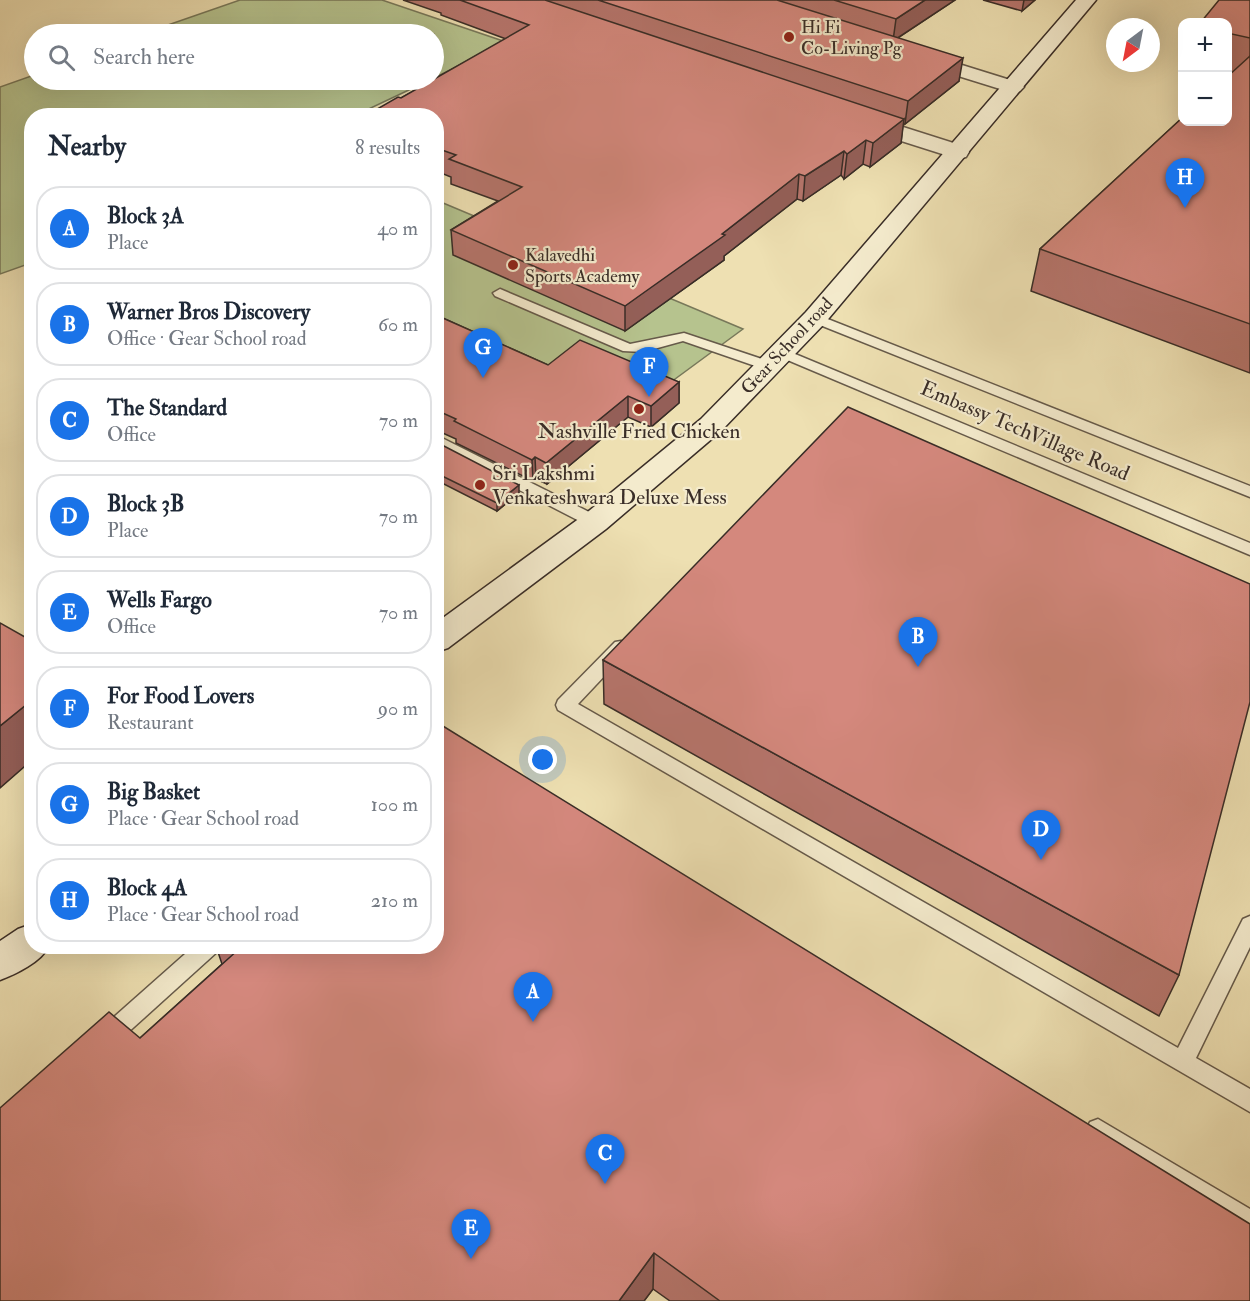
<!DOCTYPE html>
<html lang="en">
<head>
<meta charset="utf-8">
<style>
  :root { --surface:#fff; --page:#f2f2f3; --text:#1f2937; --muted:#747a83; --line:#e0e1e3; --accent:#1a73e8 }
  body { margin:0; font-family:"IM FELL Double Pica",serif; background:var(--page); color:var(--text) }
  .controls { position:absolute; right:18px; top:18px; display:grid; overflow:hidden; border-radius:12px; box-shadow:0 6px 24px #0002 }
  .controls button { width:54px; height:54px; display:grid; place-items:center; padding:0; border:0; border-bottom:2px solid var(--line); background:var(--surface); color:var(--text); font:30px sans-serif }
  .compass { position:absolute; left:1106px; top:18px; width:54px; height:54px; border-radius:50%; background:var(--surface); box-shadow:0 6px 24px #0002; rotate:212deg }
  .you { position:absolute; left:543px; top:760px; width:21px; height:21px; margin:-15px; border:4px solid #fff; border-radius:50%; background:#1a73e8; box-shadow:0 0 0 9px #1a73e833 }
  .badge { display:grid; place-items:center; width:39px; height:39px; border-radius:50%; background:var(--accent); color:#fff; font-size:20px; font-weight:700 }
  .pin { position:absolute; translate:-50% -50px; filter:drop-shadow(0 2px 3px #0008) }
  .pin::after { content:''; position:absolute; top:32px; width:21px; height:18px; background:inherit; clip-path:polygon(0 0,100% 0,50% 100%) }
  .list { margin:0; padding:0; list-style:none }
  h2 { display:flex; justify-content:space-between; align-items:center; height:78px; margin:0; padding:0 24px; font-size:26px }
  h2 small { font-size:20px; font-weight:400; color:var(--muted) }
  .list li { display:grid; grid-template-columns:39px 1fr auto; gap:18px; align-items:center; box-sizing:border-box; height:84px; margin:0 12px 12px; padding:0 12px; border:2px solid var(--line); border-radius:24px }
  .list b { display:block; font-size:22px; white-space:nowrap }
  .list p { margin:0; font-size:20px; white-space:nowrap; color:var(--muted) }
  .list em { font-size:20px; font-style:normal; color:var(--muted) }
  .icon { flex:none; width:33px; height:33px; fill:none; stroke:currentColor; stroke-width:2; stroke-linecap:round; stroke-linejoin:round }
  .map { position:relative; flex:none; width:1250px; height:1301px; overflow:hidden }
  .search { position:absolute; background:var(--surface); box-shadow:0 6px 24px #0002; left:24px; top:24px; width:420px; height:66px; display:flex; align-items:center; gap:15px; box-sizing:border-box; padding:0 21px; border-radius:33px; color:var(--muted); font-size:22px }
  .panel { position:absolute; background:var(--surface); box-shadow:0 6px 24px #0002; left:24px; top:108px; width:420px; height:846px; border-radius:24px }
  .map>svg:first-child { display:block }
  .green { fill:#b6c38e; stroke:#78785a; stroke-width:1.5 }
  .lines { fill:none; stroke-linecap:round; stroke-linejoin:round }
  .lane-casing { stroke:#665a4a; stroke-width:3 }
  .street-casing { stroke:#665a4a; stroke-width:3 }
  .secondary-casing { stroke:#392d27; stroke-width:3 }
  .lane { fill:#f4ebcd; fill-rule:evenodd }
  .street { fill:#f4ebcd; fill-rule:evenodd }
  .secondary { fill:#f4ebcd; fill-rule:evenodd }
  .wall { fill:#b6756c; stroke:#392d27; stroke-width:1.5 }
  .shaded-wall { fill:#945f58; stroke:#392d27; stroke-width:1.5 }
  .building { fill:#d4887d; stroke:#392d27; stroke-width:1.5 }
  .poi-dot { fill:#8f2418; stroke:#f4ebcd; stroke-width:2 }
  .labels { text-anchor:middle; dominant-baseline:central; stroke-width:4.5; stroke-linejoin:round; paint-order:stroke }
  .far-poi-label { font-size:18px; fill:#392d27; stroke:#f4ebcd; text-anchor:start }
  .far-street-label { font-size:18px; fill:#392d27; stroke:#f4ebcd }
  .poi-label { font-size:21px; fill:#392d27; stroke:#f4ebcd }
  .street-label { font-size:21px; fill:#392d27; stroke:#f4ebcd }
</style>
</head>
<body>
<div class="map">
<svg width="1250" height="1301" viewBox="0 0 1250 1301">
  <rect width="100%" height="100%" fill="#eee0b2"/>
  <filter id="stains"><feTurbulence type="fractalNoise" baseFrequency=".00333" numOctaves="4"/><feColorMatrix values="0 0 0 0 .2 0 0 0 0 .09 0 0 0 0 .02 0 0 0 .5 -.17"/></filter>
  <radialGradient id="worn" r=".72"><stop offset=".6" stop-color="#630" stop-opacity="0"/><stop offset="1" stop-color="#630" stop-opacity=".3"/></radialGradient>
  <g class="green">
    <path d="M240 0H382L506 42 434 78V34H142Z"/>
    <path d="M34 75V80H430L356 115 32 116 31 263 0 274V87Z"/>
    <path d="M436 200 743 329 656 393 552 383 437 333Z"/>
  </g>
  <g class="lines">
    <defs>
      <g id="lane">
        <path d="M500 289 630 344 684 333 774 363 776 366 769 370 764 369 683 341 643 352 623 351 495 296 493 293Z"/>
        <path d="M815 314 1250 486V497L810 321 808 318Z"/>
        <path d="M783 349 1250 543V555L778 356 776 353Z"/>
        <path d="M436 435 601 518 603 522 601 526H589L436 447Z"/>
        <path d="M621 641 627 642 630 647 627 652 578 704 1178 1048 1243 919 1250 916V947L1196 1058 1250 1089V1112L558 710 556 705 558 700 615 642Z"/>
        <path d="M194 946H219L217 952 113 1046 105 1049 97 1046 94 1039 97 1032Z"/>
        <path d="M1098 1119 1250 1209V1235L1090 1138 1086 1130 1090 1122Z"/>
      </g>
      <g id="street">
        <path d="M917 51 1020 83 1024 87 1020 91 1013 93 910 61 907 57 910 53Z"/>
        <path d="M859 113 966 147 969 152 966 157 958 159 851 125 848 120 851 115Z"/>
      </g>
      <g id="secondary">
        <path d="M1076 0H1096L824 324 721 431 606 529 448 648 436 652V623L584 515 701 419 806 312Z"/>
        <path d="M32 924V946H49C41 962 16 974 0 980V941L18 929Z"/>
      </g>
    </defs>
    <use href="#lane" class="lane-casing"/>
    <use href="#street" class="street-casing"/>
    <use href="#secondary" class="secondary-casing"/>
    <use href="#lane" class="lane"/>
    <use href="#street" class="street"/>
    <use href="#secondary" class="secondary"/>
  </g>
  <g class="wall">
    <path d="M403 0H955L898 38 959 81 905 124H903L901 143 870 167 863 164 844 179 841 175 803 201 797 199 724 256V260L625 331 453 255 451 230 498 201 451 184V177L436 171V116L401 98 506 39 441 15V13Z"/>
    <path d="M983 0H1035L1022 11Z"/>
    <path d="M1250 0V373L1031 291 1040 249 1230 74H1227V22Z"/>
    <path d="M436 315 548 365 679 382V403L651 427 628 417 547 484 536 479 533 481 456 443V439L436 430Z"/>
    <path d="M436 449 519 493 497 511 436 480Z"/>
    <path d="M603 660 1179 975 1159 1016 604 704Z"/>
    <path d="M216 946H436L1250 1301H670L653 1289 644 1301H0L140 1038 222 964Z"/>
  </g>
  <g class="shaded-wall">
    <path d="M925 0H955L893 41 896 19Z"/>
    <path d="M1024 0H1035L1022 11Z"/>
    <path d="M963 58 959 81 905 124 908 101Z"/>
    <path d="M904 119 901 143 870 167 873 143Z"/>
    <path d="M866 140 863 164 844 179 847 154Z"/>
    <path d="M844 151 841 175 803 201 805 176Z"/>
    <path d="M799 174 797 199 724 256V260L625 331V306L722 234Z"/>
    <path d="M679 382V403L651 427V406Z"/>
    <path d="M628 396V417L547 484 546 463Z"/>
    <path d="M535 457 536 479 533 481 532 460Z"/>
    <path d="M519 485V493L497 511V503Z"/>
    <path d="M32 700V760L0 788V726Z"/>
    <path d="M654 1253 653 1289 644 1301H619Z"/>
  </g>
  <g class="building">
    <path d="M460 0H545L904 119 873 143 866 140 847 154 844 151 805 176 799 174 722 234 725 235 625 306 451 230 522 187 449 159 456 155 436 148V116H365L398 97 401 98 529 25Z"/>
    <path d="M598 0H777L963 58 908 101Z"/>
    <path d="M834 0H925L896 19Z"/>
    <path d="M1219 0H1250V38L1227 33V22H1201Z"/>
    <path d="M1250 56V324L1040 249 1182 118V122H1227V77Z"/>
    <path d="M436 315 548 365 580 340 679 382 651 406 628 396 546 463 535 457 532 460 454 421 456 419 436 410Z"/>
    <path d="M848 407 1250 584V702L1179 975 603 660Z"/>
    <path d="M442 445 519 485 497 503 436 473V449Z"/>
    <path d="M0 623 32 641V700L0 726Z"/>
    <path d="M438 723 1250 1224V1301H720L654 1253 619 1301H0V1108L109 1012 140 1038 239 949 236 946H436V724Z"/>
  </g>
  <g class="poi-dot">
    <circle cx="789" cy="37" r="6"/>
    <circle cx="513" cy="265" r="6"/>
    <circle cx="639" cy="409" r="6"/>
    <circle cx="480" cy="485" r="6"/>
  </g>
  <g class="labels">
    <g class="far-poi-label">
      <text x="801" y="27">Hi Fi<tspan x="801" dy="21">Co-Living Pg</tspan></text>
      <text x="525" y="255">Kalavedhi<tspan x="525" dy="21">Sports Academy</tspan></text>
    </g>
    <g class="far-street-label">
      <text transform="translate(787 346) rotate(-47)">Gear School road</text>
    </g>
    <g class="poi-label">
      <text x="639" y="431">Nashville Fried Chicken</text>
      <text x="492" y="473" text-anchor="start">Sri Lakshmi<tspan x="492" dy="24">Venkateshwara Deluxe Mess</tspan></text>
    </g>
    <g class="street-label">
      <text transform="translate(1025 431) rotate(23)">Embassy TechVillage Road</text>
    </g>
  </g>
  <rect width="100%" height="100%" filter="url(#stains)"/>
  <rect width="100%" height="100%" fill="url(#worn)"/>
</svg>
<div class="controls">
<button>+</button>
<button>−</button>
</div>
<svg class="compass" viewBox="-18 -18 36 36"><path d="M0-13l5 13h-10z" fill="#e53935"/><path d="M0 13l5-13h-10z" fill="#747a83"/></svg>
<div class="you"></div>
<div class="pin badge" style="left:533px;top:1022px">A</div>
<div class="pin badge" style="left:918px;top:667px">B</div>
<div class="pin badge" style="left:605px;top:1184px">C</div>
<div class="pin badge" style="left:1041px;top:860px">D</div>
<div class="pin badge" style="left:471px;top:1259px">E</div>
<div class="pin badge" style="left:649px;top:397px">F</div>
<div class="pin badge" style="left:483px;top:378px">G</div>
<div class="pin badge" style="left:1185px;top:208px">H</div>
<div class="search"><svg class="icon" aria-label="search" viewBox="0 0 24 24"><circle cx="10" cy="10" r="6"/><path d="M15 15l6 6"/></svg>Search here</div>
<section class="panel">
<h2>Nearby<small>8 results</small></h2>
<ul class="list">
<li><span class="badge">A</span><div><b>Block 3A</b><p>Place</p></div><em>40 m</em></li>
<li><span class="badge">B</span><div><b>Warner Bros Discovery</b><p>Office · Gear School road</p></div><em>60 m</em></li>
<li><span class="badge">C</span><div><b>The Standard</b><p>Office</p></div><em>70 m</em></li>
<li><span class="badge">D</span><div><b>Block 3B</b><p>Place</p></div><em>70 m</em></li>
<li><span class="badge">E</span><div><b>Wells Fargo</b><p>Office</p></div><em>70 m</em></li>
<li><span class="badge">F</span><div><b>For Food Lovers</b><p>Restaurant</p></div><em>90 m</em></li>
<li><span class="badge">G</span><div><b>Big Basket</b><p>Place · Gear School road</p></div><em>100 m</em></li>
<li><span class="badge">H</span><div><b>Block 4A</b><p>Place · Gear School road</p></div><em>210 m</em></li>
</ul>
</section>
</div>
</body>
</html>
